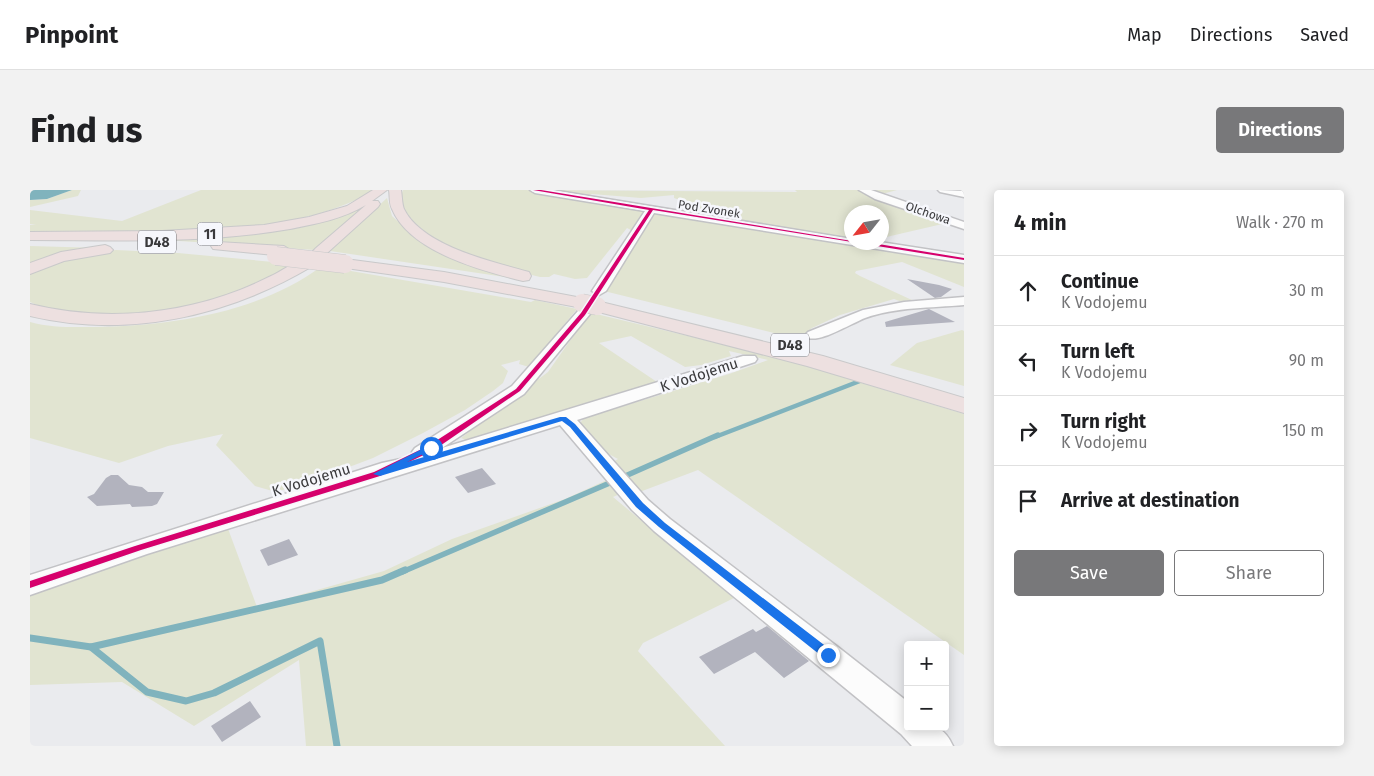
<!DOCTYPE html>
<html lang="en">
<head>
<meta charset="utf-8">
<style>
  :root { --surface:#fff; --page:#f2f2f2; --text:#202124; --muted:#757577; --line:#e0e0e0; --accent:#78787a }
  body { margin:0; font-family:"Fira Sans",sans-serif; background:var(--page); color:var(--text) }
  .controls { position:absolute; right:15px; bottom:15px; display:grid; overflow:hidden; border-radius:5px; box-shadow:0 2px 12px #0003 }
  .controls button { width:45px; height:45px; display:grid; place-items:center; padding:0; border:0; border-bottom:1px solid var(--line); background:var(--surface); color:var(--text); font:25px sans-serif }
  .compass { position:absolute; left:814px; top:15px; width:45px; height:45px; border-radius:50%; background:var(--surface); box-shadow:0 2px 12px #0003; rotate:239deg }
  .stop { position:absolute; width:15px; height:15px; margin:-11px; border:4px solid #1a73e8; border-radius:50%; background:#fff }
  .stop.end { background:#1a73e8; border-color:#fff; box-shadow:0 1px 5px #0008 }
  .list { margin:0; padding:0; list-style:none }
  h2 { display:flex; justify-content:space-between; align-items:center; height:65px; margin:0; padding:0 20px; font-size:21px }
  h2 small { font-size:16px; font-weight:400; color:var(--muted) }
  .list li { display:grid; grid-template-columns:32px 1fr auto; gap:15px; align-items:center; box-sizing:border-box; height:70px; padding:0 20px; border-top:1px solid var(--line) }
  .list b { display:block; font-size:19px; white-space:nowrap }
  .list p { margin:0; font-size:16px; white-space:nowrap; color:var(--muted) }
  .list em { font-size:16px; font-style:normal; color:var(--muted) }
  .actions { display:flex; gap:10px; padding:15px 20px }
  .actions a { flex:1; padding:11px 0; border:1px solid var(--accent); border-radius:5px; text-align:center; font-size:18px; color:var(--accent) }
  .actions .main { background:var(--accent); color:#fff }
  .icon { flex:none; width:28px; height:28px; fill:none; stroke:currentColor; stroke-width:2; stroke-linecap:round; stroke-linejoin:round }
  .map { position:relative; flex:none; width:934px; height:556px; overflow:hidden; border-radius:5px }
  header { display:flex; align-items:center; gap:30px; box-sizing:border-box; height:70px; padding:0 25px; background:var(--surface); border-bottom:1px solid var(--line) }
  header strong { font-size:24px }
  nav { display:flex; gap:28px; margin-inline-start:auto; font-size:18px }
  .intro { display:flex; align-items:center; justify-content:space-between; box-sizing:border-box; height:120px; padding:0 30px }
  h1 { margin:0; font-size:35px }
  .button { padding:12px 22px; border-radius:5px; background:var(--accent); color:#fff; font-size:18px; font-weight:700 }
  main { display:flex; gap:30px; padding:0 30px }
  aside { flex:1; background:var(--surface); border-radius:5px; box-shadow:0 2px 12px #0003 }
  .map>svg:first-child { display:block }
  .green { fill:#e1e4d1 }
  .water { fill:#80b3bd }
  .lines { fill:none; stroke-linecap:round; stroke-linejoin:round }
  .stream-far2 { stroke:#80b3bd; stroke-width:4.5 }
  .stream-far1 { stroke:#80b3bd; stroke-width:5.5 }
  .stream { stroke:#80b3bd; stroke-width:7 }
  .building { fill:#b2b3be }
  .minor-casing { stroke:#c2c2c5; stroke-width:3 }
  .highway-casing { stroke:#c9c9ca; stroke-width:2 }
  .minor { fill:#fcfcfc; fill-rule:evenodd }
  .highway { fill:#ede0e0; fill-rule:evenodd }
  .highway-bridge-casing { stroke:#c9c9ca; stroke-width:19; stroke-linecap:butt }
  .highway-bridge { stroke:#ede0e0; stroke-width:18 }
  .cycleway-casing { stroke:#f6f7fc; stroke-width:3 }
  .cycleway { fill:#d6006c; fill-rule:evenodd }
  .route { fill:#1a73e8 }
  .labels { text-anchor:middle; dominant-baseline:central; stroke-width:5; stroke-linejoin:round; paint-order:stroke }
  .far-street-label { font-size:12px; fill:#3a3a3c; stroke:#f6f7fc }
  .shield { fill:#f6f7fc; stroke:#727376; stroke-width:1 }
  .shield-label { font-size:14px; font-weight:bold; fill:#3a3a3c }
  .street-label { font-size:15px; fill:#3a3a3c; stroke:#f6f7fc }
</style>
</head>
<body>
<header>
<strong>Pinpoint</strong>
<nav><a>Map</a><a>Directions</a><a>Saved</a></nav>
</header>
<div class="intro"><h1>Find us</h1><a class="button">Directions</a></div>
<main>
<div class="map">
<svg width="934" height="556" viewBox="0 0 934 556">
  <rect width="100%" height="100%" fill="#eaebee"/>
  <g class="green">
    <path d="M42 0H51L48 6 0 17V10L17 9Z"/>
    <path d="M171 0H346C279 37 205 39 130 41 87 42 43 43 0 44V35H6L0 34V20L92 31Z"/>
    <path d="M373 0H497L699 35 934 71V97L872 72 826 81 825 83 830 86 884 111 872 112 864 109 810 125 782 138 768 149 574 101 611 45 597 38 557 88 545 89 524 84 519 87H510C469 77 381 53 370 8Z"/>
    <path d="M513 0 767 2 765 0H867L841 7 921 32 852 48V22H822L821 51 686 27 660 19 664 15 644 8V5L611 8 562 4 556 7Z"/>
    <path d="M357 8 362 26 385 47 489 89 300 61Z"/>
    <path d="M334 16 285 60 103 48 208 44Z"/>
    <path d="M0 56 70 58 0 75Z"/>
    <path d="M86 60 148 63 265 74C199 112 120 132 44 122 29 120 14 119 0 112V83C23 68 59 62 86 60Z"/>
    <path d="M292 76 501 112 505 110 547 119 499 177 489 174 490 170 471 175 478 181 473 193 463 201 435 220 393 243 343 268 290 288 246 302 225 296 186 255 193 244 138 256 89 273 0 248V132C21 138 43 137 64 137 141 136 229 123 292 76Z"/>
    <path d="M562 123 746 167 934 224V465L668 280 607 303 581 273 588 269 573 261 550 233 554 228 699 184 738 170 699 161 701 166 671 175 655 177 601 146 569 153 627 192 549 219 448 249 436 250 431 248 518 182 558 125Z"/>
    <path d="M932 140 934 141V196L860 175 887 153Z"/>
    <path d="M579 289 592 303 583 307 704 408 613 453 608 461 695 556H276L269 470 164 536 92 492 0 495V402L197 336 227 417 354 381 422 349 535 309Z"/>
  </g>
  <path class="water" d="M0 0H42L17 9 0 10Z"/>
  <g class="lines">
    <path class="stream-far2" d="M685 247 835 189"/>
    <g class="stream-far1">
      <path d="M593 287 688 245"/>
      <path d="M372 382 582 292"/>
    </g>
    <g class="stream">
      <path d="M0 448 61 457 117 502 156 511 184 503 290 451 307 556"/>
      <path d="M61 457 352 390 375 380"/>
    </g>
  </g>
  <g class="building">
    <path d="M877 89 909 95 922 99 911 107 905 108Z"/>
    <path d="M899 119 925 132 856 137 855 132Z"/>
    <path d="M452 278 466 294 438 303 425 287Z"/>
    <path d="M81 285H88L99 295 112 297 118 302H134L127 314 122 316 102 317 100 314 67 316 57 307 64 304 76 288Z"/>
    <path d="M259 349 268 365 238 376 230 360Z"/>
    <path d="M737 436 779 471 754 488 725 462 684 484 669 467 723 439 726 442Z"/>
    <path d="M220 511 231 527 192 552 181 536Z"/>
  </g>
  <g class="lines">
    <defs>
      <g id="minor">
        <path d="M500 0H522L822 49V52H850L934 65V73L624 23 576 101 569 105 562 101 615 21 505 3Z"/>
        <path d="M829 0H841L934 32V39L845 9Z"/>
        <path d="M908 0 934 1V7L910 2Z"/>
        <path d="M934 107V115C902 118 865 117 835 128 820 134 792 152 778 148L775 145 778 142 833 120 874 112Z"/>
        <path d="M553 120 560 124 494 204 412 258 713 166H725L727 169 725 172 547 230 618 310 640 329 808 457 878 512V537C900 537 912 532 923 556H882L871 544 624 341 602 320 530 235 117 364 0 405V385L352 273 385 266 382 262 385 258 482 196 548 121Z"/>
      </g>
      <g id="highway">
        <path d="M343 0H357L342 11H348L350 14 348 17 296 64 291 66 283 61 286 58 336 15C313 29 285 34 260 39 174 54 86 50 0 50V42L132 41 234 35 279 27 317 16Z"/>
        <path d="M359 0H371C372 6 372 14 374 19 392 56 463 72 499 82L501 86 499 90 493 91C452 81 380 62 362 19 359 14 360 6 359 0Z"/>
        <path d="M188 52 254 56 262 61 254 66 183 59 181 56 183 53Z"/>
        <path d="M75 55 80 57 83 60 80 63 34 71 0 84V73L31 62Z"/>
        <path d="M275 69 281 71 283 74 281 77C196 127 97 149 0 126V114C69 131 143 126 210 100 220 96 231 91 241 86 252 81 263 72 275 69Z"/>
        <path d="M315 69 414 82 552 108 560 112 567 111 793 166 934 208V223L777 176 561 120 558 117 552 118 414 92 309 77 307 74 309 71Z"/>
      </g>
    </defs>
    <use href="#minor" class="minor-casing"/>
    <use href="#highway" class="highway-casing"/>
    <use href="#minor" class="minor"/>
    <use href="#highway" class="highway"/>
    <defs>
      <g id="highway-bridge">
        <path d="M246 66 315 74"/>
        <path d="M552 113 567 116"/>
      </g>
    </defs>
    <use href="#highway-bridge" class="highway-bridge-casing"/>
    <use href="#highway-bridge" class="highway-bridge"/>
    <defs>
      <path id="cycleway" d="M503 0H511L822 51V52H836L934 68V70L623 20 555 125 490 201 404 260 350 286 111 360 0 398V391L105 356 344 282 398 256 486 199 551 123 619 20Z"/>
    </defs>
    <use href="#cycleway" class="cycleway-casing"/>
    <use href="#cycleway" class="cycleway"/>
  </g>
  <path class="route" d="M530 227H536L545 234 613 313 635 333 802 461V468H794L629 337 606 317 540 237 532 231 350 286 343 284 398 256 405 258 377 272Z"/>
  <g class="labels">
    <g class="far-street-label">
      <text transform="translate(679 19) rotate(9)">Pod Zvonek</text>
      <text transform="translate(898 23) rotate(19)">Olchowa</text>
    </g>
    <g class="shield">
      <rect x="167.5" y="32.5" width="25" height="23" rx="4"/>
      <rect x="108" y="40.5" width="38" height="23" rx="4"/>
      <rect x="741" y="143.5" width="38" height="23" rx="4"/>
    </g>
    <g class="shield-label">
      <text x="180" y="44">11</text>
      <text x="127" y="52">D48</text>
      <text x="760" y="155">D48</text>
    </g>
    <g class="street-label">
      <text transform="translate(669 185) rotate(-18)">K Vodojemu</text>
      <text transform="translate(281 290) rotate(-17)">K Vodojemu</text>
    </g>
  </g>
</svg>
<div class="controls">
<button>+</button>
<button>−</button>
</div>
<svg class="compass" viewBox="-18 -18 36 36"><path d="M0-13l5 13h-10z" fill="#e53935"/><path d="M0 13l5-13h-10z" fill="#757577"/></svg>
<div class="stop" style="left:401px;top:258px"></div>
<div class="stop end" style="left:798px;top:465px"></div>
</div>
<aside>
<h2>4 min<small>Walk · 270 m</small></h2>
<ul class="list">
<li><svg class="icon" aria-label="ahead" viewBox="0 0 24 24"><path d="M12 20V5M6 11l6-6 6 6"/></svg><div><b>Continue</b><p>K Vodojemu</p></div><em>30 m</em></li>
<li><svg class="icon" aria-label="left" viewBox="0 0 24 24"><path d="M17 20v-9H6M10 6l-5 5 5 5"/></svg><div><b>Turn left</b><p>K Vodojemu</p></div><em>90 m</em></li>
<li><svg class="icon" aria-label="right" viewBox="0 0 24 24"><path d="M7 20v-9h11M14 6l5 5-5 5"/></svg><div><b>Turn right</b><p>K Vodojemu</p></div><em>150 m</em></li>
<li><svg class="icon" aria-label="arrive" viewBox="0 0 24 24"><path d="M6 21V4h12l-3 4 3 4H6"/></svg><div><b>Arrive at destination</b></div></li>
</ul>
<div class="actions"><a class="main">Save</a><a>Share</a></div>
</aside>
</main>
</body>
</html>
